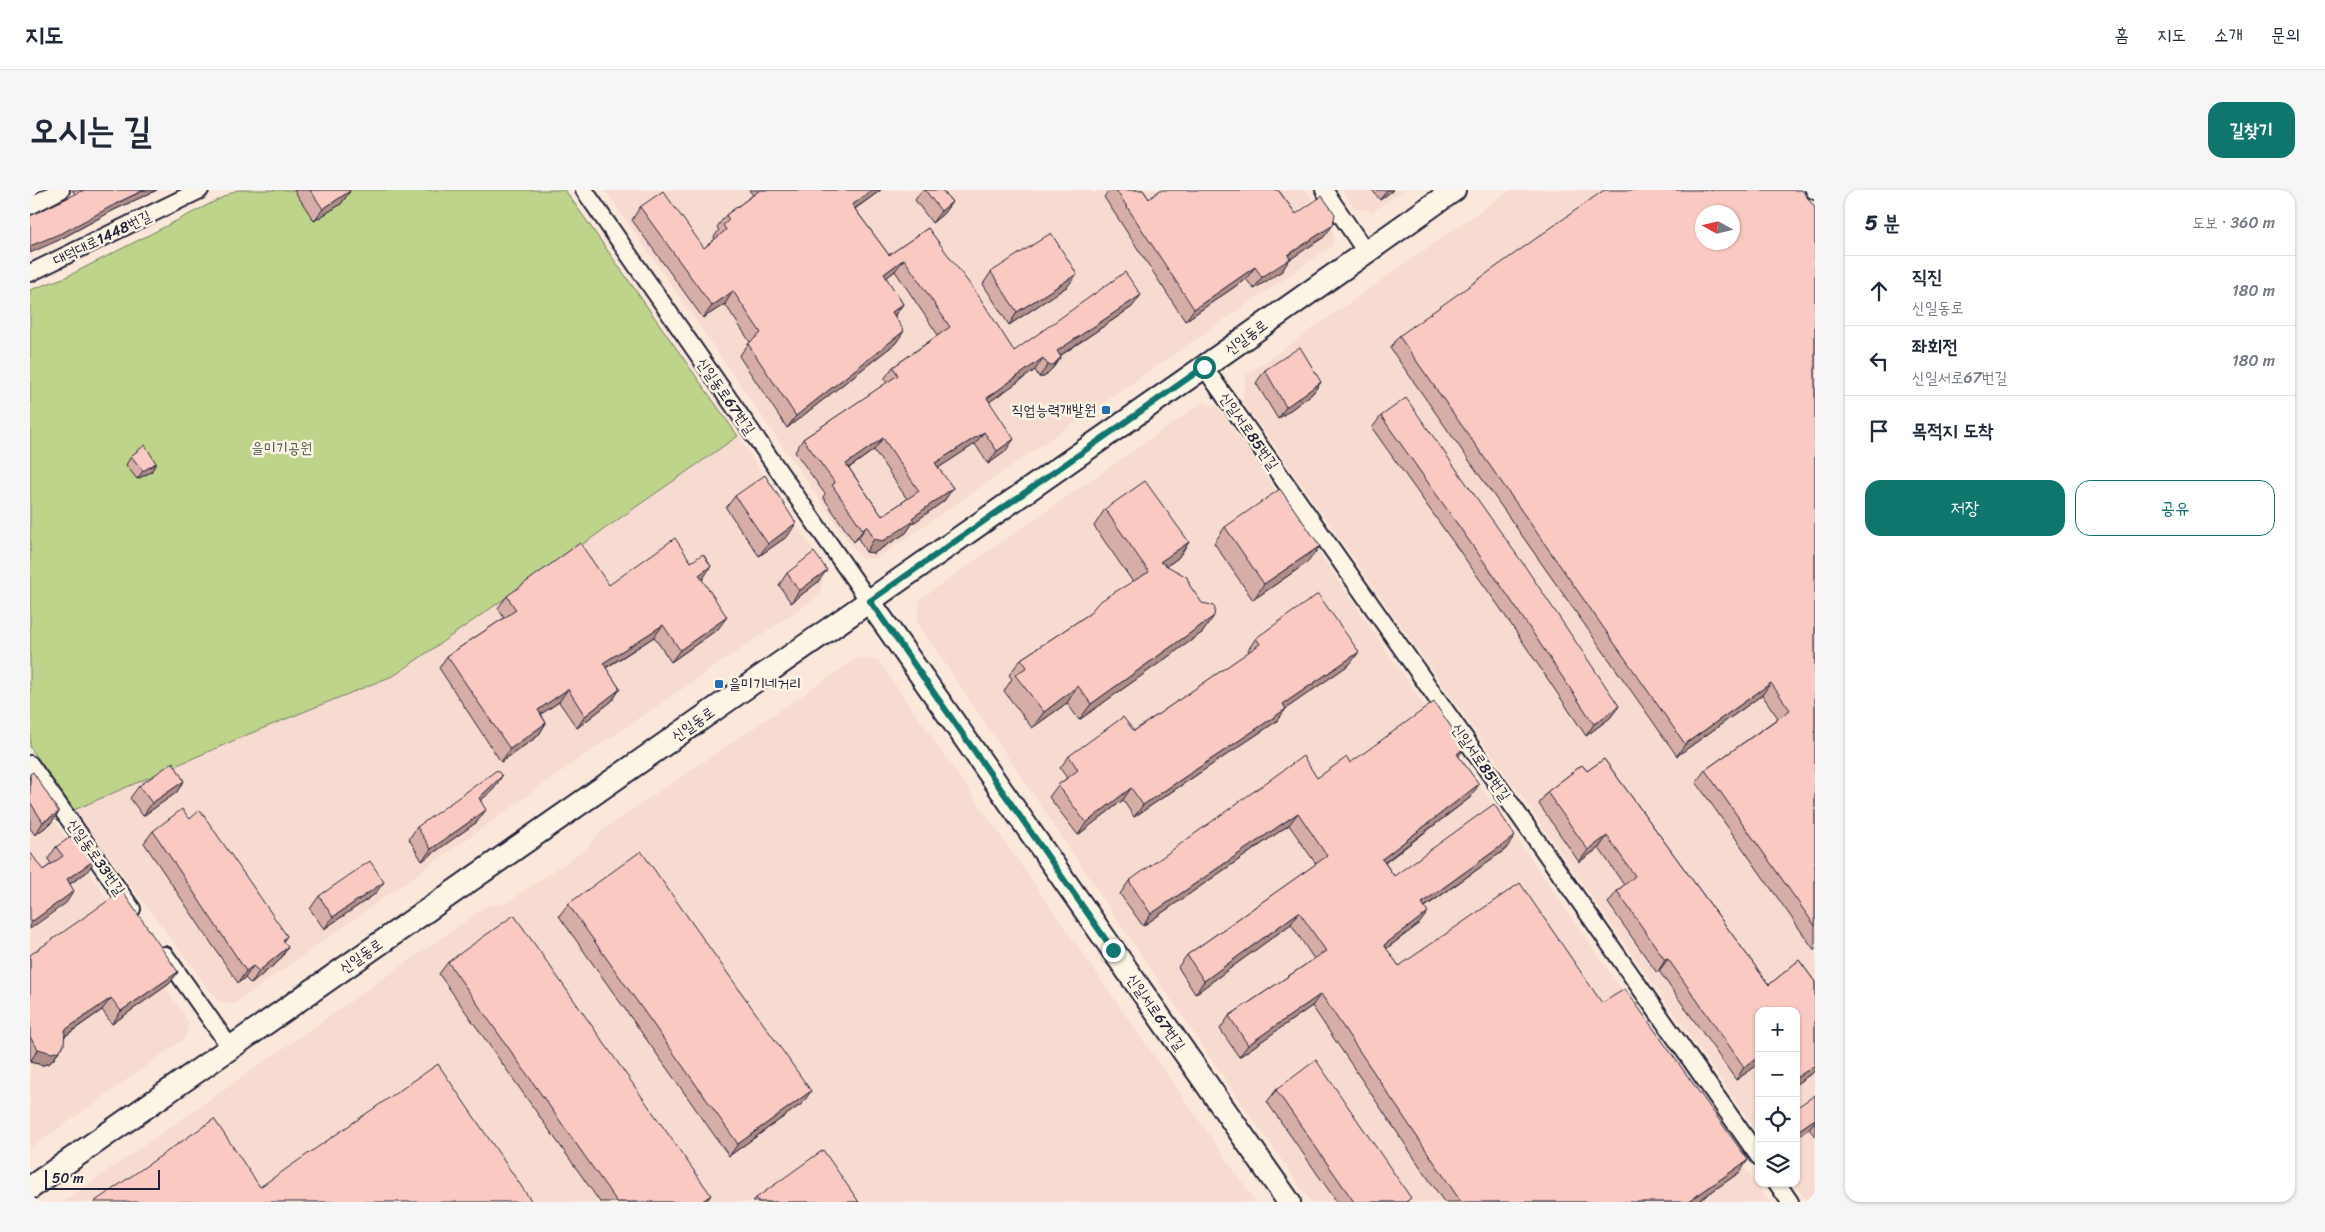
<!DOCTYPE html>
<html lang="ko">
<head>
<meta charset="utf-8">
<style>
  :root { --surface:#fff; --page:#f6f6f7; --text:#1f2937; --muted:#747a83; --line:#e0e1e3; --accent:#0f766e }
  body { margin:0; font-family:Sriracha,"Poor Story",sans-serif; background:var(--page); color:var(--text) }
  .controls { position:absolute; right:15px; bottom:15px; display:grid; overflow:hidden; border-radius:10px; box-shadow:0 1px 4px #0004 }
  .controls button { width:45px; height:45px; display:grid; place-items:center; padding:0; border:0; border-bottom:1px solid var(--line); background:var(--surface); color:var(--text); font:25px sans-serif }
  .compass { position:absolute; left:1665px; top:15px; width:45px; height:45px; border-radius:50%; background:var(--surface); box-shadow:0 1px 4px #0004; rotate:278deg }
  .scale { position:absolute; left:15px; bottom:12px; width:115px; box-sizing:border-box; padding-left:5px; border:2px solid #22223b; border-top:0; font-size:14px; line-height:18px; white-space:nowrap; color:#22223b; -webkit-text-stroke:4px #fcf5e5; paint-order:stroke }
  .stop { position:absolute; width:15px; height:15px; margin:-11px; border:4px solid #0f766e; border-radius:50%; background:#fff }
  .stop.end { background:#0f766e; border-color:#fff; box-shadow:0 1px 5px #0008 }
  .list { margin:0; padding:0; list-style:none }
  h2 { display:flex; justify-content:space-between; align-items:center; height:65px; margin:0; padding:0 20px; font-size:21px }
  h2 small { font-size:16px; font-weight:400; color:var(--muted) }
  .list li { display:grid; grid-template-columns:32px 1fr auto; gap:15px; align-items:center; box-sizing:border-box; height:70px; padding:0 20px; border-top:1px solid var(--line) }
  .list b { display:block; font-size:19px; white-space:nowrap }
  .list p { margin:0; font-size:16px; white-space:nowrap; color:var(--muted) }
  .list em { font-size:16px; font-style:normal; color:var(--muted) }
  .actions { display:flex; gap:10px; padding:15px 20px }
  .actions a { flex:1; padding:11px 0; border:1px solid var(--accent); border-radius:15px; text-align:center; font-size:18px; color:var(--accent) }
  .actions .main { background:var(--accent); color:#fff }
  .icon { flex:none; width:28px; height:28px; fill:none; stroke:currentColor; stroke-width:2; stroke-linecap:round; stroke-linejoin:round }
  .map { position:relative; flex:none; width:1785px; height:1012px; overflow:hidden; border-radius:15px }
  header { display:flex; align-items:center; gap:30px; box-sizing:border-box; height:70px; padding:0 25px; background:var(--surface); border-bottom:1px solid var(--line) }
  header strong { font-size:24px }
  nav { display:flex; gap:28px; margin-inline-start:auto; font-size:18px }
  .intro { display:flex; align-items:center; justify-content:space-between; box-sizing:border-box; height:120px; padding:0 30px }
  h1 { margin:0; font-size:35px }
  .button { padding:12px 22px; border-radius:15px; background:var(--accent); color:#fff; font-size:18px; font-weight:700 }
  main { display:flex; gap:30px; padding:0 30px }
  aside { flex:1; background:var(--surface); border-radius:15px; box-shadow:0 1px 4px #0004 }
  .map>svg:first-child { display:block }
  .built { fill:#f7dbd0; fill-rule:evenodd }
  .green { fill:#bed48a; stroke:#707b62 }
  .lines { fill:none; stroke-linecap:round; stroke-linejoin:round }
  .street-casing { stroke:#22223b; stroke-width:20 }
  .secondary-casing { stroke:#22223b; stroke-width:26 }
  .street { stroke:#fcf5e5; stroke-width:16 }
  .secondary { stroke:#fcf5e5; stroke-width:22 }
  .wall { fill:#d7aea7; stroke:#22223b; fill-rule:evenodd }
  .shaded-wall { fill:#af8d88; stroke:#22223b }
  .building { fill:#facac2; stroke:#22223b; fill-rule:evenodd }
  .route { stroke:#0f766e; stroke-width:6 }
  .poi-dot { fill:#1f6fb2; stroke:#fcf5e5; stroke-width:2 }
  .labels { text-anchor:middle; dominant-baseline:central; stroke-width:5; stroke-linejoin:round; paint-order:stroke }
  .street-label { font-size:15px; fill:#22223b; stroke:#fcf5e5 }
  .poi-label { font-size:15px; fill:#22223b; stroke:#fcf5e5; text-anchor:end }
  .park-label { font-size:15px; fill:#515753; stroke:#fcf5e5 }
</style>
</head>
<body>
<header>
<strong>지도</strong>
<nav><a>홈</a><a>지도</a><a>소개</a><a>문의</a></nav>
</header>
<div class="intro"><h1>오시는 길</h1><a class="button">길찾기</a></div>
<main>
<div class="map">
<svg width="1785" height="1012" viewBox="0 0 1785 1012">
  <rect width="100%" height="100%" fill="#fbe8da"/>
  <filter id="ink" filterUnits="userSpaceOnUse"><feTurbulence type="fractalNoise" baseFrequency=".02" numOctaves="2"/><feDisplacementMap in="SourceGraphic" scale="10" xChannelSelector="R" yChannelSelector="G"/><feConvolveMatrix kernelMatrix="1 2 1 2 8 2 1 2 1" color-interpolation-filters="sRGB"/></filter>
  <g filter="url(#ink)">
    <g class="built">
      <path d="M575 0H1062L1065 4 1070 0H1276L1304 42 1303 55 920 318 846 369 830 368Z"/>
      <path d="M1312 0H1373L1342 22 1325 18Z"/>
      <path d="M1480 0H1785V1012H1777L1764 993H1766V821H1729V944L1212 210 1216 185ZM1672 22H1702V52H1672Z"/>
      <path d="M1173 212 1188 217 1739 1012H1281L1194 888 887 432 890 409Z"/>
      <path d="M708 246 795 378 790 405 559 562 203 815 188 811 44 620 219 544 365 485Z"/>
      <path d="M827 468 848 470 1226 1012H33L457 716 476 713 557 658 572 640Z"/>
      <path d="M0 598 39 651 159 833 155 848 0 959Z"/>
    </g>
    <path class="green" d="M207 0H535L708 246 365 485 219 544 44 620 0 557V100L36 87Z"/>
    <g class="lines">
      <defs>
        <g id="street">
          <path d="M554 0 839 411"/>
          <path d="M1294 0 1336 62"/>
          <path d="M1784 0 1785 1"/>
          <path d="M0 16 31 0"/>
          <path d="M0 83 170 0"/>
          <path d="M1174 177 1729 967"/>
          <path d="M0 574 102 719"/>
          <path d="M135 765 200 857"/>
          <path d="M1747 993 1760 1012"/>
        </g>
        <g id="secondary">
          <path d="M839 411 1259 1012"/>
          <path d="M0 998 1174 177 1424 0"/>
        </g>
      </defs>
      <use href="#street" class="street-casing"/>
      <use href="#secondary" class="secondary-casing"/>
      <use href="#street" class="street"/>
      <use href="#secondary" class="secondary"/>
    </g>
    <g class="wall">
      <path d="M42 0H127L84 20 27 51 45 4Z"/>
      <path d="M264 0H319L320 1 311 14 284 31Z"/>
      <path d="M719 0H851L825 19 859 65 898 38 984 161 1102 117 1030 166 1031 167 1022 179 1014 187H1009L1005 180 959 212 975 262 958 274 945 254 908 278 923 298 914 311 882 334 876 343 844 363 836 362 828 348 824 352 793 307 795 304 765 262 773 249 857 193 854 189 863 177 908 145 865 81 856 88 873 114 865 126 866 153 757 238 709 166 720 152 695 114 673 128 602 30 610 17 674 58 685 49 684 47 689 40 687 37 696 25 723 5ZM844 260 877 309 852 326 819 278Z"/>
      <path d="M892 0H912L922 12 913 24 902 33 885 10Z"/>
      <path d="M1080 0H1113L1119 9 1249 1 1266 24 1294 47 1259 70 1252 81 1224 99 1216 89 1155 131 1074 7Z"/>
      <path d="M1342 0H1363L1350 10Z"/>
      <path d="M1785 18V761L1666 592 1675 580 1748 528 1732 505 1647 566 1360 158 1369 146Z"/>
      <path d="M961 82 1038 96 979 135 953 94Z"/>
      <path d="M1235 180 1291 192 1282 204 1248 229 1226 193Z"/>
      <path d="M1351 226 1589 516 1580 528 1556 546 1468 415 1342 238Z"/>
      <path d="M101 266 126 273 121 282 107 289 96 275Z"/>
      <path d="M705 306 758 346 729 366 696 318Z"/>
      <path d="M1075 319 1159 352 1148 368 1137 376 1173 442 1049 530 1037 513 1002 538 974 501 982 489 979 485 991 469 1059 424 1103 392 1064 336Z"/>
      <path d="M1195 337 1290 356 1278 372 1223 410 1184 353Z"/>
      <path d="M661 372 681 376 672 389 688 439 641 472 624 447 576 478 590 499 582 511 547 538 529 512 511 524 516 533 508 546 471 572 409 478 417 466 474 428 468 418 477 406 579 395Z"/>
      <path d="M757 383 788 392 761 413 749 395Z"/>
      <path d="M1226 448 1320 474 1255 519 1247 531 1104 627 1093 610 1048 645 1019 607 1028 595 1037 588 1030 578 1039 566 1104 541 1219 462 1218 460Z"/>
      <path d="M1429 566 1441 607 1355 673 1364 686 1476 659 1395 717 1389 734 1356 759 1369 776 1572 813 1710 982 1667 1012H1414L1282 816 1209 867 1190 839 1199 826 1284 769 1261 734 1165 804 1148 777 1157 765 1286 674 1259 635 1113 736 1090 704 1099 691 1287 588 1320 573Z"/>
      <path d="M1574 569 1739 795 1769 770 1785 792V881L1766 894V821H1729V874L1706 890 1629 781 1627 783 1578 713 1587 701 1594 695 1569 658 1549 672 1509 614 1517 602 1552 575 1557 581Z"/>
      <path d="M0 584 29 622 20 634 5 645 0 638Z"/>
      <path d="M154 591 146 603 113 626 100 608 109 596Z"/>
      <path d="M464 599 450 611 447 632 392 671 379 649 387 637Z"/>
      <path d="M160 629 257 746 253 752 258 757 250 770 221 794 215 788 208 793 114 653 123 641Z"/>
      <path d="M26 657 57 682 40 694 36 713 13 680 21 674 18 669Z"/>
      <path d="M345 704 294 739 280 719 289 706Z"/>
      <path d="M538 714 773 913 699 966 529 726Z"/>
      <path d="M0 765 148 782 139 794 82 834 72 820 34 847 25 868 20 873 13 875 0 872Z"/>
      <path d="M418 772 676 1012H570L409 784Z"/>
      <path d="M1246 900 1378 1012H1307L1237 912Z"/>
      <path d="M1785 905V946L1779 939Z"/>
      <path d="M726 1008 829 1012H722Z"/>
    </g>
    <g class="shaded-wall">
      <path d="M114 0H127L84 20 27 51 0 63V56Z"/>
      <path d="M842 0H851L813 27 822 15Z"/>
      <path d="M1357 0H1363L1350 10Z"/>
      <path d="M320 1 311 14 284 31 293 19Z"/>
      <path d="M922 12 913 24 902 33 911 21Z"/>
      <path d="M1303 35 1294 47 1259 70 1252 81 1224 99 1232 87 1258 65Z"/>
      <path d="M874 69 865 81 845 97 854 84Z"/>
      <path d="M1225 77 1216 89 1155 131 1164 119Z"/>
      <path d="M1047 84 1038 96 979 135 987 122Z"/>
      <path d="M703 101 695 114 673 128 682 116Z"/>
      <path d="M1111 105 1102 117 1019 173 1027 161Z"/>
      <path d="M873 114 864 126 862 122Z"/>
      <path d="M874 141 866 153 757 238 766 226Z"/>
      <path d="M1031 167 1022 179 1014 187H1009L1018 175Z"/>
      <path d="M1013 168 1005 180 948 220 957 208Z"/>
      <path d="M1291 192 1282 204 1248 229 1256 217Z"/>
      <path d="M954 242 945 254 896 286 905 273Z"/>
      <path d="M853 248 844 260 807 286 816 274Z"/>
      <path d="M984 249 975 262 958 274 967 261Z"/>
      <path d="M126 273 121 282 107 289 113 281Z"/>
      <path d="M923 298 914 311 882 334 876 343 844 363 836 362 844 349 882 328Z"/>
      <path d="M766 333 758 346 729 366 738 354Z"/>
      <path d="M837 336 828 348 824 352 833 340Z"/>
      <path d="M1159 352 1148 368 1118 389 1130 372Z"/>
      <path d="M1290 356 1278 372 1223 410 1234 394Z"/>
      <path d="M681 376 673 389 660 397 669 385Z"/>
      <path d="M797 380 788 392 761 413 769 401Z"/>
      <path d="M1184 426 1173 442 1049 530 1061 514Z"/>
      <path d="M697 427 688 439 641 472 650 460Z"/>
      <path d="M633 435 624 447 564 485 573 473Z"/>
      <path d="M1329 462 1320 474 1244 527 1253 514Z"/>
      <path d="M1741 493 1732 505 1647 566 1655 554Z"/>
      <path d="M1048 496 1037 513 1002 538 1014 522Z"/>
      <path d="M538 499 529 512 499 532 508 520Z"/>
      <path d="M590 499 582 511 547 538 555 526Z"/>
      <path d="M1589 516 1580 528 1556 546 1564 534Z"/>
      <path d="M1256 519 1247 531 1104 627 1113 615Z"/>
      <path d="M516 533 508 546 471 572 480 559Z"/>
      <path d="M1435 557 1426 570 1427 564Z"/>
      <path d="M472 586 464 599 440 620 449 608Z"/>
      <path d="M154 591 146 603 113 626 122 613Z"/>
      <path d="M1449 594 1441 607 1343 681 1352 669Z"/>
      <path d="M1101 598 1093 610 1048 645 1056 633Z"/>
      <path d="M456 620 447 632 392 671 401 659Z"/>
      <path d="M29 622 20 634 5 645 13 632Z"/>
      <path d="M1268 623 1259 635 1113 736 1121 724Z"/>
      <path d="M1485 646 1476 659 1383 725 1392 713Z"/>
      <path d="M1577 646 1569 658 1549 672 1558 660Z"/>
      <path d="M66 669 57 682 28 702 37 689Z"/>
      <path d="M354 692 345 704 294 739 303 727Z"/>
      <path d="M44 701 36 713 0 739V733Z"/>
      <path d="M1269 722 1261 734 1165 804 1174 791Z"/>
      <path d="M1398 722 1389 734 1345 767 1354 755Z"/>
      <path d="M258 757 250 770 221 794 229 781Z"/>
      <path d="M1638 769 1629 781 1627 783 1635 770Z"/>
      <path d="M223 776 215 788 208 793 216 781Z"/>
      <path d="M148 782 139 794 82 834 91 821Z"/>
      <path d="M1291 804 1282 816 1209 867 1218 855Z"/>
      <path d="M81 808 72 820 26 852 35 840Z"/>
      <path d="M34 855 20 873 13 875 0 872 8 859Z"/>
      <path d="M1729 867V874L1706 890 1714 877Z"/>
      <path d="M1785 875V881L1766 894V888Z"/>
      <path d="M781 901 773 913 699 966 708 954Z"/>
      <path d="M1785 929V931L1779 939 1766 948V942Z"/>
      <path d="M1718 970 1710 982 1667 1012H1658Z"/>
      <path d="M681 1005 676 1012H671Z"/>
    </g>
    <g class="building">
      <path d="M54 0H114L91 11 34 42 0 56V26Z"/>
      <path d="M280 0H319L320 1 293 19Z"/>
      <path d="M730 0H842L822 15 859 65 898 38 950 108 984 161 1095 82 1111 105 1027 161 1031 167 1023 175H1018L1013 168 957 208 984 249 967 261 954 242 905 273 923 298 882 328 884 331 853 351 844 349 837 336 833 340 802 295 805 293 773 249 868 185 863 177 920 137 874 69 854 84 873 114 862 122 874 141 766 226 718 154 731 143 703 101 682 116 610 17 633 1 674 58 696 40 693 35 699 30 696 25ZM853 248 889 301 852 326 816 274Z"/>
      <path d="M895 0H912L922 12 911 21Z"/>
      <path d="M1086 0H1113L1119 9 1130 0H1248L1266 24 1292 6 1305 24 1303 35 1258 65 1260 69 1232 87 1225 77 1164 119Z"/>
      <path d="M1574 0H1772L1785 18V736L1675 580 1760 520 1741 493 1655 554 1369 146ZM1672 22H1702V52H1672Z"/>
      <path d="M1021 43 1047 84 987 122 961 82Z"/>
      <path d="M1270 157 1291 192 1256 217 1235 180Z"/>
      <path d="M1376 208 1494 375 1589 516 1564 534 1476 403 1351 226Z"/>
      <path d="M115 255 126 273 113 281 101 266Z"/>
      <path d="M735 285 766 333 738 354 705 306Z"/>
      <path d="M1115 291 1159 352 1130 372 1157 387 1160 396 1172 413 1182 415 1185 418 1184 426 1061 514 1048 496 1014 522 985 485 997 477 991 469 1059 424 1068 413 1078 406 1119 382 1075 319Z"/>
      <path d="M1250 299 1290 356 1234 394 1195 337Z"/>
      <path d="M645 348 661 372 673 364 681 376 669 385 697 427 650 460 633 435 573 473 590 499 555 526 538 499 508 520 516 533 480 559 417 466 486 420 477 406 550 353 579 395Z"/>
      <path d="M784 362 797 380 769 401 757 383Z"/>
      <path d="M1288 404 1329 462 1253 514 1256 519 1113 615 1101 598 1056 633 1028 595 1048 580 1039 566 1093 527 1104 541 1230 454 1226 448Z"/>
      <path d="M1404 512 1435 557 1427 564 1449 594 1352 669 1364 686 1464 614 1485 646 1392 713 1398 722 1354 755 1369 776 1490 693 1572 813 1595 799 1718 970 1658 1012H1431L1291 804 1218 855 1199 826 1296 761 1269 722 1174 791 1157 765 1297 666 1268 623 1121 724 1099 691 1273 566 1287 588 1317 567 1320 573Z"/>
      <path d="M1574 569 1739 795 1769 770 1785 792V875L1766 888V821H1729V867L1714 877 1638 769 1635 770 1587 701 1605 686 1577 646 1558 660 1517 602 1552 575 1557 581Z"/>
      <path d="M143 572 154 591 122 613 109 596Z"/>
      <path d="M467 580 472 586 449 608 456 620 401 659 387 637Z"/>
      <path d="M3 582 29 622 13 632 0 612V584Z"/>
      <path d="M152 619 160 629 170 620 257 746 253 751 258 757 229 781 223 776 216 781 123 641Z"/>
      <path d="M48 642 66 669 37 689 44 701 0 733V662L13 680 33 666 26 657Z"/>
      <path d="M611 661 781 901 708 954 538 714Z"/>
      <path d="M340 671 354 692 303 727 289 706Z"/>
      <path d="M92 701 148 782 91 821 81 808 35 840 34 855 29 861 22 863 8 859 0 847V765Z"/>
      <path d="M484 725 681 1005 671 1012H587L418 772Z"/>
      <path d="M1286 870 1381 1008 1376 1012H1324L1246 900Z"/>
      <path d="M408 874 502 1012H64L184 929 230 997Z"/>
      <path d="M1785 905V929L1766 942V918Z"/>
      <path d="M793 960 829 1012H729L726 1008Z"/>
    </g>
  </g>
  <g class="lines" filter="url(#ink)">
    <path class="route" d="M1083 760 840 411 1174 177"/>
  </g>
  <g class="poi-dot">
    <rect x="1071" y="215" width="10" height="10" rx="2.5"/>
    <rect x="684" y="489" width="10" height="10" rx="2.5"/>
  </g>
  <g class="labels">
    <g class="street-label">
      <text transform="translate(72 48) rotate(-26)">대덕대로1448번길</text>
      <text transform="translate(1216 147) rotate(-36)">신일동로</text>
      <text transform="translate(696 206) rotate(55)">신일동로67번길</text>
      <text transform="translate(1219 241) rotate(55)">신일서로85번길</text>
      <text transform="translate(663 534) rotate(-35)">신일동로</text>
      <text transform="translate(1451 572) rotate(55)">신일서로85번길</text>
      <text transform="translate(66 667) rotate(55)">신일동로33번길</text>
      <text transform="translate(331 766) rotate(-35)">신일동로</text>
      <text transform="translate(1126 822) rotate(55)">신일서로67번길</text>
    </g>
    <g class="poi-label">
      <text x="1066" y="220">직업능력개발원</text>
      <text x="699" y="494" text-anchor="start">을미기네거리</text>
    </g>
    <g class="park-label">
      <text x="252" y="258">을미기공원</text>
    </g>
  </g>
</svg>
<div class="controls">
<button>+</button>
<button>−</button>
<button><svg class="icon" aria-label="locate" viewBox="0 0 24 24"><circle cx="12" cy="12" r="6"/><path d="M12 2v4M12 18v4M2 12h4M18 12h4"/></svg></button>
<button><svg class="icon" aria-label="layers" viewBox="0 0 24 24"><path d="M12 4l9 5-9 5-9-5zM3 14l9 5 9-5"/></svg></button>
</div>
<svg class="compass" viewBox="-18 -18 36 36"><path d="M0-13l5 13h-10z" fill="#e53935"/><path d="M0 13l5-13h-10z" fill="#747a83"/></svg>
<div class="scale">50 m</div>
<div class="stop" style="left:1174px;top:177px"></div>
<div class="stop end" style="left:1083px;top:760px"></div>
</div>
<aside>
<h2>5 분<small>도보 · 360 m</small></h2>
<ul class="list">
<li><svg class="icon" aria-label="ahead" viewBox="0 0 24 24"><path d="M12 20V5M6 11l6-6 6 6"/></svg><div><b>직진</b><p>신일동로</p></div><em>180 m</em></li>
<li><svg class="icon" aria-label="left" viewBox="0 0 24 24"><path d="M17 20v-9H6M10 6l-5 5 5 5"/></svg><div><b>좌회전</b><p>신일서로67번길</p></div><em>180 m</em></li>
<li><svg class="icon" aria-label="arrive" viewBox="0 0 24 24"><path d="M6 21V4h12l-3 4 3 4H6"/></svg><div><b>목적지 도착</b></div></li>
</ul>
<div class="actions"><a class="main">저장</a><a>공유</a></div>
</aside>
</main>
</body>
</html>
